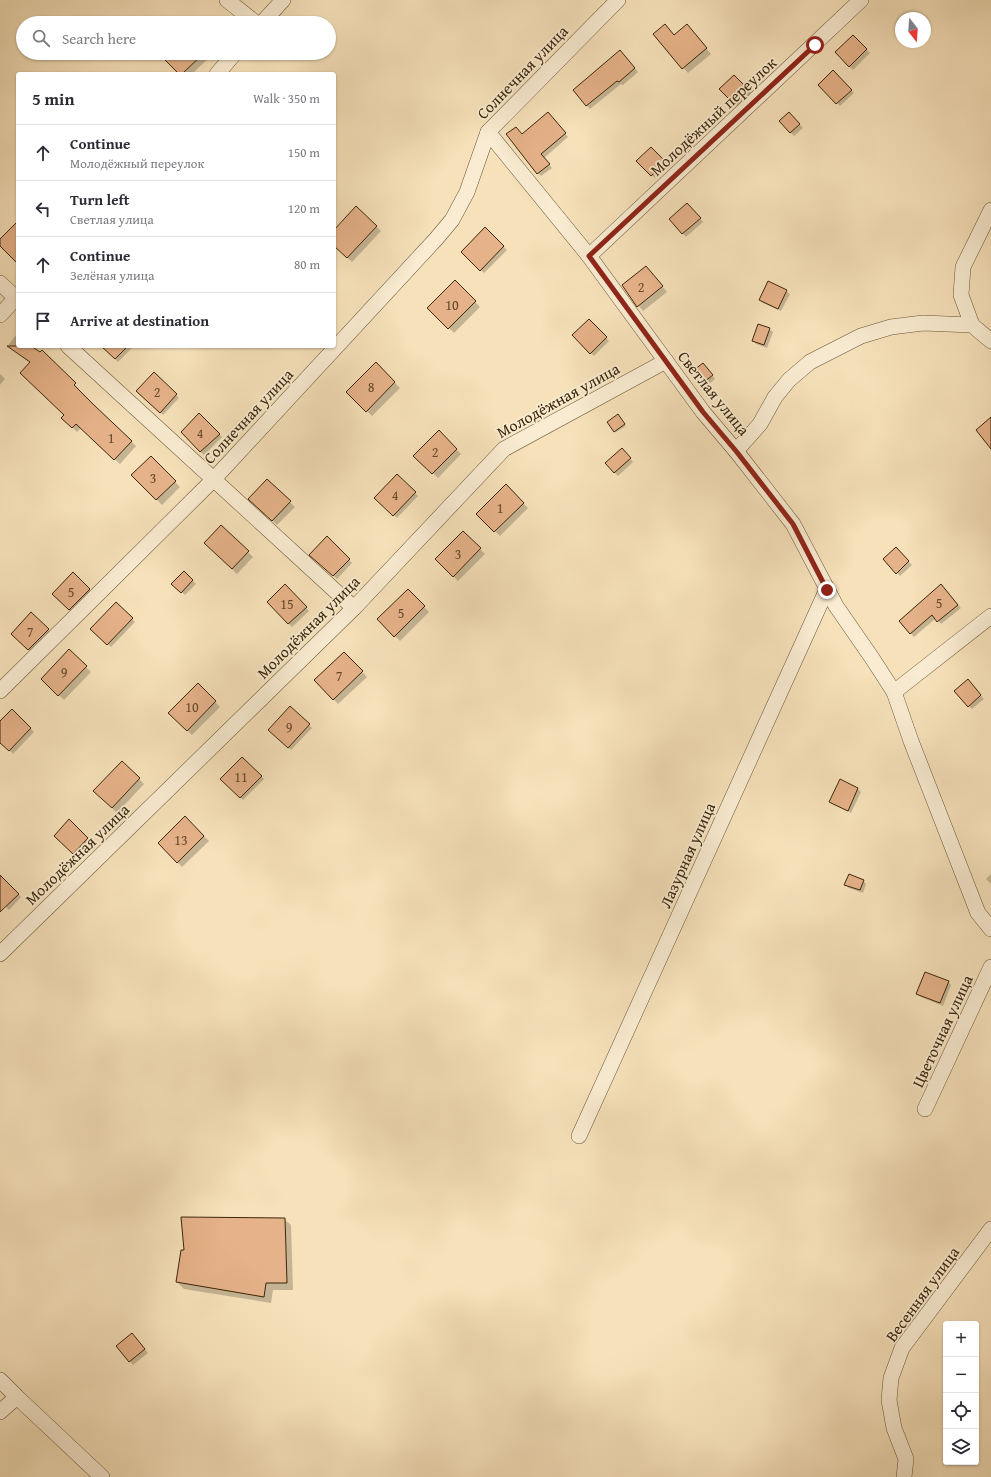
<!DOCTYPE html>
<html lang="en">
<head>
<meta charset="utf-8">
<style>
  :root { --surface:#fff; --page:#f2f2f3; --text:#2b2b33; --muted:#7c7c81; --line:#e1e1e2 }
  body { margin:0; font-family:"Gentium Book Plus",serif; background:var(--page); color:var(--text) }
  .controls { position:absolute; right:12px; bottom:12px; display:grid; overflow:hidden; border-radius:4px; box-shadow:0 1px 3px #0004 }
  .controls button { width:36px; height:36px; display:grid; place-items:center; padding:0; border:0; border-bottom:1px solid var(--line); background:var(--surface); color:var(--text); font:20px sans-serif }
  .compass { position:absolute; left:895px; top:12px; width:36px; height:36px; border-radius:50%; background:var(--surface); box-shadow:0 1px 3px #0004; rotate:163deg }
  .stop { position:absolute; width:12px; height:12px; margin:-9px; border:3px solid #8f2418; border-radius:50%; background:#fff }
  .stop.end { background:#8f2418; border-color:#fff; box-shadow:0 1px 4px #0008 }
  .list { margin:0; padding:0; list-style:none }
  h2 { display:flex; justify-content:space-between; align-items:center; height:52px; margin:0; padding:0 16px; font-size:17px }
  h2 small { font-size:13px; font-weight:400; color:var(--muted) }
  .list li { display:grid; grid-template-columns:26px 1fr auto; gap:12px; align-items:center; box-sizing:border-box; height:56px; padding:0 16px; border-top:1px solid var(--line) }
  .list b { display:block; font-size:15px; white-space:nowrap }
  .list p { margin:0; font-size:13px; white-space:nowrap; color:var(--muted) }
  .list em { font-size:13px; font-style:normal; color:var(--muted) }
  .icon { flex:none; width:22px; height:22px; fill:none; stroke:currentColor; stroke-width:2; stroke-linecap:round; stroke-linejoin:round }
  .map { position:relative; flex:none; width:991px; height:1477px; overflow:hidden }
  .search { position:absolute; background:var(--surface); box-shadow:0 1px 3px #0004; left:16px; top:16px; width:320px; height:44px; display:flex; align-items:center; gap:10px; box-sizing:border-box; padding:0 14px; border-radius:22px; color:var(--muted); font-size:15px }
  .panel { position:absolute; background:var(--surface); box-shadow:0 1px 3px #0004; left:16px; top:72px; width:320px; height:276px; border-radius:4px }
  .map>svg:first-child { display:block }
  .shadow { fill:#0003 }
  .building { fill:#e6b289; stroke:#3c2709 }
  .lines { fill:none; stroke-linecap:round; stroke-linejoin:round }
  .minor-casing { stroke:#6a5635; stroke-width:16 }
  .minor { stroke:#f9ecd2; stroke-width:15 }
  .route { stroke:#8f2418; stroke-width:5 }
  .labels { text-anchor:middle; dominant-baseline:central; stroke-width:3.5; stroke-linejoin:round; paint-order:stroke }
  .number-label { font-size:14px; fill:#664a29 }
  .street-label { font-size:16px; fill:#3c2709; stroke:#f9ecd2 }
</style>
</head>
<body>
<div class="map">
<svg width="991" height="1477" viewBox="0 0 991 1477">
  <rect width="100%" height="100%" fill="#f6e1ba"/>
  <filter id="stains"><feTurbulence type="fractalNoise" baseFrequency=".005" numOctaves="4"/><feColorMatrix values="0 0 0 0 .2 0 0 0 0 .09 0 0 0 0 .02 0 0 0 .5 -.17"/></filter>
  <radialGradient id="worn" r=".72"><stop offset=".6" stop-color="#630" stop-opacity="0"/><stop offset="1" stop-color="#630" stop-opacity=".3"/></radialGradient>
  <g class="shadow">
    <path d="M691 31 711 54 688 73 654 34 674 36Z"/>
    <path d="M853 36 870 53 853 70 836 52Z"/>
    <path d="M171 53H214L192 74H180Z"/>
    <path d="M623 55 638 72 623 85 621 84 590 109 574 91Z"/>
    <path d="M833 72 854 93 840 106 819 85Z"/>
    <path d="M734 76 751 93 737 106 721 89Z"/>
    <path d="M789 113 803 128 794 136 780 121Z"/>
    <path d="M551 117 568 137 544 158 552 168 541 176 538 173 522 135Z"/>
    <path d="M651 148 668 166 655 178 638 161Z"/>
    <path d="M687 204 703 222 686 237 670 219Z"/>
    <path d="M376 226 381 231 352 262 334 245V231Z"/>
    <path d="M485 229 507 250 484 273 462 252Z"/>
    <path d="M650 272 667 292 643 311 623 286Z"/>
    <path d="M455 281 480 307 454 333 429 308Z"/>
    <path d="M786 291 790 294 781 311 763 303 760 300Z"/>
    <path d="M589 320 609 341 594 356 573 335Z"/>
    <path d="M769 329 773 332 767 348 756 344 753 340Z"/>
    <path d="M15 336 18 338V346H30L40 354 42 352 79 389 78 390 136 446 120 464 81 428 77 432 63 418 65 415 31 363 8 346Z"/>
    <path d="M102 346H134L118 362Z"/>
    <path d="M376 364 400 388 372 416 348 392Z"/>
    <path d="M706 367 715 379 704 388 692 373Z"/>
    <path d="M154 373 179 398 163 415 138 391Z"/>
    <path d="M0 374 5 379 0 385Z"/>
    <path d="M199 415 222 437 204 455 182 432Z"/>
    <path d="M619 416 626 426 616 432 608 422Z"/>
    <path d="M439 432 461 454 438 478 415 456Z"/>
    <path d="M622 450 633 462 618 476 606 463Z"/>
    <path d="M151 457 180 487 162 505 133 475Z"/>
    <path d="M397 475 418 496 397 518 376 498Z"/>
    <path d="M267 480 295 507 277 525 254 504Z"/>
    <path d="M506 486 528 508 500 536 478 514Z"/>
    <path d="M221 526 253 557 237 574 205 543Z"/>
    <path d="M463 532 485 554 458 581 436 559Z"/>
    <path d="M327 538 352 563 337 579 311 555Z"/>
    <path d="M896 548 912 565 900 576 884 559Z"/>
    <path d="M184 572 196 584 185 595 173 584Z"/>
    <path d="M73 574 93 593 72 613 53 594Z"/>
    <path d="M941 585 961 608 941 624 936 618 914 637 900 621Z"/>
    <path d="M285 586 309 611 292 627 268 602Z"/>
    <path d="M408 590 429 612 400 641 378 619Z"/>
    <path d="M116 603 135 622 111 647 92 629Z"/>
    <path d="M31 614 52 633 32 653 12 634Z"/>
    <path d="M69 650 91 672 64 700 42 679Z"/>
    <path d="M344 653 367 677 338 704 316 680Z"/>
    <path d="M971 684 984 699 972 709 969 706Z"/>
    <path d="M198 685 220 707 192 735 170 713Z"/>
    <path d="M290 707 312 728 291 750 269 730Z"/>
    <path d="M12 710 34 732 13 754 0 741V722Z"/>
    <path d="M242 758 264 779 243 800 222 779Z"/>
    <path d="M122 762 144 784 117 813 100 796Z"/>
    <path d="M840 781 858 789 861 792 851 813 834 805 831 802Z"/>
    <path d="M185 818 209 841 182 867 159 843Z"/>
    <path d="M69 821 91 842 77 857 55 836Z"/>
    <path d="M991 874V884L986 879Z"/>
    <path d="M4 880 21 897 9 910 0 901V885Z"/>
    <path d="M863 880 866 884 863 893 849 888 846 885Z"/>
    <path d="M948 982 951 985 943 1006 921 997 917 994Z"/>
    <path d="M284 1219 291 1225 293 1290H273L271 1303 184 1289 177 1282Z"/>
    <path d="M135 1337 148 1353 133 1365 117 1346Z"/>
  </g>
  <g class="building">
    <path d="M665 24 674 35 687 24 707 48 682 69 653 34Z"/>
    <path d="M853 35 867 49 849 67 835 52Z"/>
    <path d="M620 50 635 68 619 82 617 81 586 106 573 90Z"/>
    <path d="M170 53H204L182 74H179L164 59Z"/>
    <path d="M833 70 852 90 836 104 818 85Z"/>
    <path d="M734 75 748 89 734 104 719 89Z"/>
    <path d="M548 112 566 133 541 154 550 164 537 174 506 134 516 127 522 134Z"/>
    <path d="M789 112 800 124 790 133 779 121Z"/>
    <path d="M651 147 666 162 651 176 636 161Z"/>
    <path d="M687 203 701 218 682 234 669 219Z"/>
    <path d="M356 206 377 226 347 258 334 246V230Z"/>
    <path d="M18 221V264L0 246V239Z"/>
    <path d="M485 227 504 246 480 271 461 252Z"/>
    <path d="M646 266 663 286 637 307 622 285Z"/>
    <path d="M455 280 476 301 448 329 427 308Z"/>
    <path d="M768 281 787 290 778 309 759 300Z"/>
    <path d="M589 319 607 337 590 354 572 335Z"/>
    <path d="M758 324 770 328 764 345 752 341Z"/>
    <path d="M7 346H31L40 352 42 350 76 383 74 385 94 405 132 441 114 460 76 424 72 428 61 418 64 415 20 373 30 362Z"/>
    <path d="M101 346H128L115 359Z"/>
    <path d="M376 362 395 382 366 412 346 392Z"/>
    <path d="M703 363 713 375 700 385 690 373Z"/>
    <path d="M154 372 177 394 160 413 136 391Z"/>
    <path d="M199 413 220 434 200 452 181 432Z"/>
    <path d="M618 414 625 424 614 432 607 422Z"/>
    <path d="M991 417V449L976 430Z"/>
    <path d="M439 430 457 449 432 474 413 456Z"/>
    <path d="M622 448 631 458 614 473 605 463Z"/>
    <path d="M151 456 176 481 156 500 131 475Z"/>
    <path d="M397 474 416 492 393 516 374 498Z"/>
    <path d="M267 479 291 501 272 521 248 499Z"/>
    <path d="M506 484 524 503 494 532 476 514Z"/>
    <path d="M221 525 249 551 232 569 204 543Z"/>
    <path d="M463 531 481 548 453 577 435 559Z"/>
    <path d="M327 536 350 559 333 576 309 555Z"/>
    <path d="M896 547 909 561 896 574 883 559Z"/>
    <path d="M184 571 193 580 181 593 171 584Z"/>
    <path d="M73 572 90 589 69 610 52 594Z"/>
    <path d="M285 584 307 607 288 624 267 602Z"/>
    <path d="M941 584 958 605 937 622 932 615 910 634 899 621Z"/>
    <path d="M408 589 425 606 394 637 377 619Z"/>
    <path d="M116 602 133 618 107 645 90 629Z"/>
    <path d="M31 612 49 629 28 650 11 634Z"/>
    <path d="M69 649 87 666 58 696 41 679Z"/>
    <path d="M344 652 363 671 333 700 314 680Z"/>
    <path d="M968 679 981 695 968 707 954 691Z"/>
    <path d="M198 683 216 701 187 731 168 713Z"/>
    <path d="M290 706 310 724 288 748 268 730Z"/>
    <path d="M12 709 31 728 9 751 0 743V721Z"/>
    <path d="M242 757 262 776 240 798 220 779Z"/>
    <path d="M122 761 140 778 112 808 93 791Z"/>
    <path d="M840 779 858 788 848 811 829 802Z"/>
    <path d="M185 816 204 836 177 863 158 843Z"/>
    <path d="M69 819 88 838 73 854 54 836Z"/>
    <path d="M849 874 864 880 860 890 844 885Z"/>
    <path d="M0 875 19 894 0 912Z"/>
    <path d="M925 972 949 981 940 1003 916 994Z"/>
    <path d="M181 1217 285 1218 287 1283H266L264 1297 176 1282 181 1250H184Z"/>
    <path d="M132 1333 145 1349 129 1362 116 1346Z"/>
  </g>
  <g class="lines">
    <defs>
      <g id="minor">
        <path d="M227 0 256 23"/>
        <path d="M262 23 283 0"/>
        <path d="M217 74 235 53"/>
        <path d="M488 132 589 256 703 412 736 451 793 524 836 606 872 658 894 692 991 616"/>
        <path d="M589 256 861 0"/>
        <path d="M0 283 18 300"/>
        <path d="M0 315 18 296"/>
        <path d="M972 325 961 295 963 267 991 210"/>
        <path d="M68 346 354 608"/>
        <path d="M736 451 760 424 775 397 789 380 810 362 861 336 891 327 923 323 972 325 991 341"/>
        <path d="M0 691 213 480 436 239 452 220 467 192 488 132 618 0"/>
        <path d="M894 692 911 741 978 913 991 929"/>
        <path d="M0 954 354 608 504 449 666 361"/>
        <path d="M925 1109 991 967"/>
        <path d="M579 1136 827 589"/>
        <path d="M0 1380 17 1397 0 1412"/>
        <path d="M17 1397 102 1477"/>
        <path d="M904 1477 906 1459 894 1428 889 1400 891 1378 902 1348 991 1229"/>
      </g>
    </defs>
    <use href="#minor" class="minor-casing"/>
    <use href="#minor" class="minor"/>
  </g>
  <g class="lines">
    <path class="route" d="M815 45 589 256 703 412 736 451 793 524 827 590"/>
  </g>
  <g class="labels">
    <g class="number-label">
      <text x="641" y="287">2</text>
      <text x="452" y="305">10</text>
      <text x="371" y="387">8</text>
      <text x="157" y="392">2</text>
      <text x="200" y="433">4</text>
      <text x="111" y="438">1</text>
      <text x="435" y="452">2</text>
      <text x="153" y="478">3</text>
      <text x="395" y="495">4</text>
      <text x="500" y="508">1</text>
      <text x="458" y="554">3</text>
      <text x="71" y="592">5</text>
      <text x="939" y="603">5</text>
      <text x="287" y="604">15</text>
      <text x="401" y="613">5</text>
      <text x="30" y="632">7</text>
      <text x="64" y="672">9</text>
      <text x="339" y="676">7</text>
      <text x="192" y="707">10</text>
      <text x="289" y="727">9</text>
      <text x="241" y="777">11</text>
      <text x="181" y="840">13</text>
    </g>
    <g class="street-label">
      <text transform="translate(522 72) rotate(-46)">Солнечная улица</text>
      <text transform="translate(713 116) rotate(-43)">Молодёжный переулок</text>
      <text transform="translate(714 393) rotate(51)">Светлая улица</text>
      <text transform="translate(558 400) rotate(-29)">Молодёжная улица</text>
      <text transform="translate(248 416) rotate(-47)">Солнечная улица</text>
      <text transform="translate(308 627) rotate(-45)">Молодёжная улица</text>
      <text transform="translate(77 854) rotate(-44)">Молодёжная улица</text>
      <text transform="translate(687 855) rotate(-66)">Лазурная улица</text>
      <text transform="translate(942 1031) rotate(-65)">Цветочная улица</text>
      <text transform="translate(922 1294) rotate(-54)">Весенняя улица</text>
    </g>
  </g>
  <rect width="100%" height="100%" filter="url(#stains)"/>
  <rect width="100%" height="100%" fill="url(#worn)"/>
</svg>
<div class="controls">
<button>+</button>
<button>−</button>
<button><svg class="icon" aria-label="locate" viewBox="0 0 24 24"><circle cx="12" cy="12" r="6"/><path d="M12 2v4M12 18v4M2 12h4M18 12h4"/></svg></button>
<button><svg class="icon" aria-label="layers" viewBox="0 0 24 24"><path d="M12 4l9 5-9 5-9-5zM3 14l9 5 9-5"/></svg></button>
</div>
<svg class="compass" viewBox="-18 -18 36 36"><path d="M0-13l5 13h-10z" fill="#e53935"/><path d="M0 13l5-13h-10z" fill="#7c7c81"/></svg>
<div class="stop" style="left:815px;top:45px"></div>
<div class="stop end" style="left:827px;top:590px"></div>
<div class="search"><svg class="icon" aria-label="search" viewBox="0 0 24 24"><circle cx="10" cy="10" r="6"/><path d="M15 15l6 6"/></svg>Search here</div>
<section class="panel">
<h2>5 min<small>Walk · 350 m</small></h2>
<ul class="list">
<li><svg class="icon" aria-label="ahead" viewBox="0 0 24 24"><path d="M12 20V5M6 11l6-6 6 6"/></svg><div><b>Continue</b><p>Молодёжный переулок</p></div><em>150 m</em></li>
<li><svg class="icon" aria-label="left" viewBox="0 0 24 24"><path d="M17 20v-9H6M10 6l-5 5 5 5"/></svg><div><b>Turn left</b><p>Светлая улица</p></div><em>120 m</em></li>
<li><svg class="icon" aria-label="ahead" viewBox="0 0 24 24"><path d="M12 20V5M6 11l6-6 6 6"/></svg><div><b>Continue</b><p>Зелёная улица</p></div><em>80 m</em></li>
<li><svg class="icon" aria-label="arrive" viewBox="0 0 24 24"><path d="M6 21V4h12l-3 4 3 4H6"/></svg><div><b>Arrive at destination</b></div></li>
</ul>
</section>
</div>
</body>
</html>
